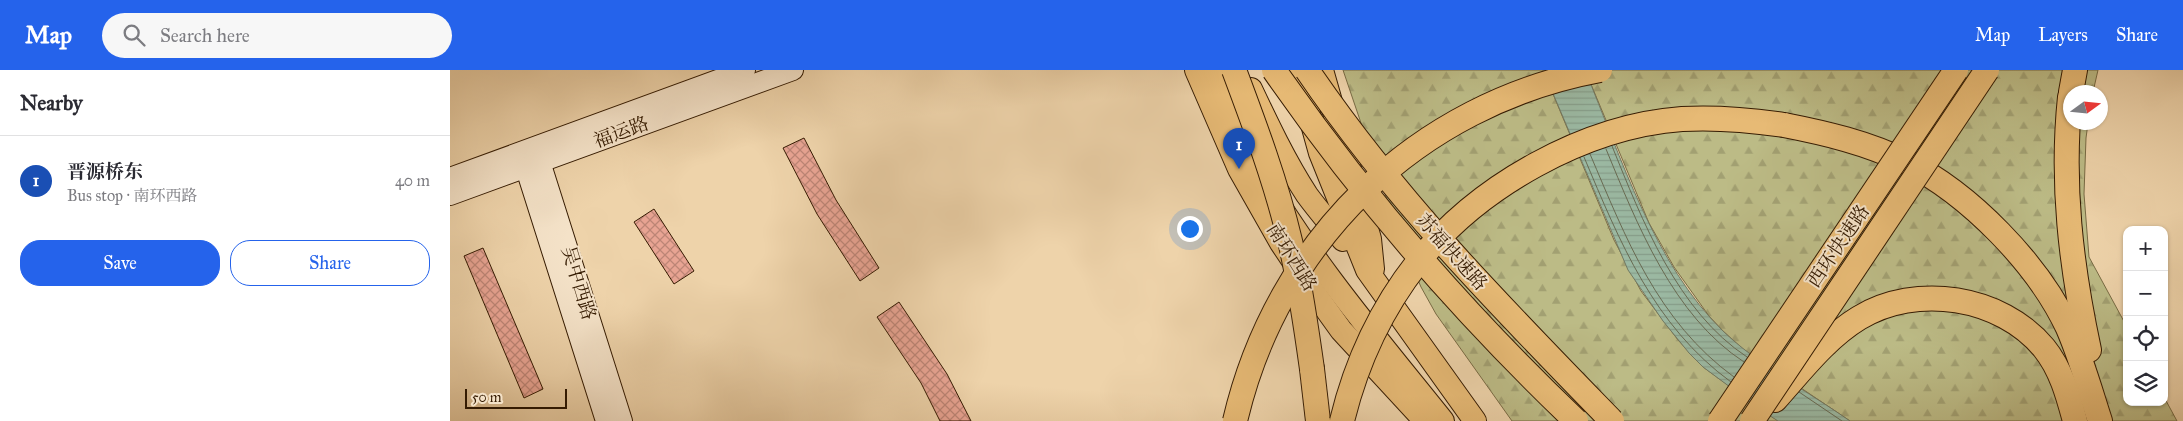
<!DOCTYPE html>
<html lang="en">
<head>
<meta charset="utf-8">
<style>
  :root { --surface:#fff; --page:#f7f7f7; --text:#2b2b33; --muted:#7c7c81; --line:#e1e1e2; --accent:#2563eb }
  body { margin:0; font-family:"IM FELL Great Primer","Noto Serif SC",serif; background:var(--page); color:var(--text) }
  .controls { position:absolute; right:15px; bottom:15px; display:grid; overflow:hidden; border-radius:10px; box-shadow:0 1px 4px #0004 }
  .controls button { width:45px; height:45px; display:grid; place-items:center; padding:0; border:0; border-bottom:1px solid var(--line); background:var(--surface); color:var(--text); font:25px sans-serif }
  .compass { position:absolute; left:1613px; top:15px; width:45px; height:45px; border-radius:50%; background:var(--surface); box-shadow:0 1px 4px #0004; rotate:75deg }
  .scale { position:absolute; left:15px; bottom:12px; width:102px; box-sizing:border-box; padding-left:5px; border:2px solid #351b02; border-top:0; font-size:14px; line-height:18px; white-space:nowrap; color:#351b02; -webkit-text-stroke:4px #f4e2c8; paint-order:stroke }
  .you { position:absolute; left:739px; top:158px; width:18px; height:18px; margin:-12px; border:4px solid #fff; border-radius:50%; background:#1a73e8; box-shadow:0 0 0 8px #1a73e833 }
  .badge { display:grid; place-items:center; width:32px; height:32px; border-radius:50%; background:var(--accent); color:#fff; font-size:16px; font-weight:700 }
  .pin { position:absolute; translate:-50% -41px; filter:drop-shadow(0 1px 2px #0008) }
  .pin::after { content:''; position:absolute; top:26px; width:18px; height:15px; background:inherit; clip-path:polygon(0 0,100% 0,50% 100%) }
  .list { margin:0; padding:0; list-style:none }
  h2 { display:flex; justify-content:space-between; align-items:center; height:65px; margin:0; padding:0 20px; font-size:21px }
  h2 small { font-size:16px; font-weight:400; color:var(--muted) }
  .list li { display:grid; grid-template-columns:32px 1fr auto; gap:15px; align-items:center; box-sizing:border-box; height:90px; padding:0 20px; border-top:1px solid var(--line) }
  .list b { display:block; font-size:19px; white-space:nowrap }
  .list p { margin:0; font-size:16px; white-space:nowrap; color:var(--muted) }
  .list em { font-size:16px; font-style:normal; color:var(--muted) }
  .actions { display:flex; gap:10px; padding:15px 20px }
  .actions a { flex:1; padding:11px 0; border:1px solid var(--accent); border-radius:20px; text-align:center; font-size:18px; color:var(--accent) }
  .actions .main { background:var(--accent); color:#fff }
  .icon { flex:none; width:28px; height:28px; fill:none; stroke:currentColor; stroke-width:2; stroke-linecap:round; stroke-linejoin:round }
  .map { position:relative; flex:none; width:1733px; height:351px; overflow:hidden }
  header { display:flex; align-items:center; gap:30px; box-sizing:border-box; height:70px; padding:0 25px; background:var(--accent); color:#fff }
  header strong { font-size:24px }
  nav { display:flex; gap:28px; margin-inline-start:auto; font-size:18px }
  .search { width:350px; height:45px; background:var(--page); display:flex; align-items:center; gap:12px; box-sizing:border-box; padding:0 18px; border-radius:28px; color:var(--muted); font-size:19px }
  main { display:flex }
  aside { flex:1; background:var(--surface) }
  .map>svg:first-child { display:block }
  .forest { fill:url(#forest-firs); stroke:#786b44 }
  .water { fill:url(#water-rules); stroke:#727a63 }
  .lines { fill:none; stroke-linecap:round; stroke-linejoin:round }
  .shore { stroke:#686a52; stroke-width:1 }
  .building { fill:url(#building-cross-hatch); stroke:#351b02 }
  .secondary-casing { stroke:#351b02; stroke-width:22 }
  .primary-casing { stroke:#351b02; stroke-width:24 }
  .trunk-casing { stroke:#351b02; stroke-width:26 }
  .secondary { stroke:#f4e2c8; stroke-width:20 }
  .primary { stroke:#e7ba75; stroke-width:22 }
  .trunk { stroke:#e7ba75; stroke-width:24 }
  .trunk-bridge-casing { stroke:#351b02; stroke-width:26; stroke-linecap:butt }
  .trunk-bridge { stroke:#e7ba75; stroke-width:24 }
  .labels { text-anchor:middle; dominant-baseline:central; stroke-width:4; stroke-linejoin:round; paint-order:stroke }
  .street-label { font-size:19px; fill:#351b02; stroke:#f4e2c8 }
</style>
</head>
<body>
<header>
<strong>Map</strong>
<div class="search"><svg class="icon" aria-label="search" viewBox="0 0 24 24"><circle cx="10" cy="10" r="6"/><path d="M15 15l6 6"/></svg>Search here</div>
<nav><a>Map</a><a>Layers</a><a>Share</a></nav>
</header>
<main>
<aside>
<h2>Nearby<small></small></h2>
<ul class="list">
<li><span class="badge" style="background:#1a4fb4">1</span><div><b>晋源桥东</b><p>Bus stop · 南环西路</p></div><em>40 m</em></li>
</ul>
<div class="actions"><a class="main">Save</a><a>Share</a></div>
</aside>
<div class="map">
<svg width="1733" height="351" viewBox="0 0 1733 351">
  <defs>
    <pattern id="forest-firs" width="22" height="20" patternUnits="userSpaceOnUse" patternTransform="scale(1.25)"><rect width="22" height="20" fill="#bcbb86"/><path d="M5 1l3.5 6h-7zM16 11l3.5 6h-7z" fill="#a2a072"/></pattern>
    <pattern id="water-rules" width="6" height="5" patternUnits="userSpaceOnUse" patternTransform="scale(1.25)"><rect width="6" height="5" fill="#9bb9a3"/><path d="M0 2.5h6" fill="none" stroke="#869e8b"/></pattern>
    <pattern id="building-cross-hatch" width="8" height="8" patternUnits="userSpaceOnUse" patternTransform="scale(1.25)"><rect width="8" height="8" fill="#e8a493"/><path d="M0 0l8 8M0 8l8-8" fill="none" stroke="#bd8576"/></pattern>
  </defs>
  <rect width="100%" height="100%" fill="#eed3aa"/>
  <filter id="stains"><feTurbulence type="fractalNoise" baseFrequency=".004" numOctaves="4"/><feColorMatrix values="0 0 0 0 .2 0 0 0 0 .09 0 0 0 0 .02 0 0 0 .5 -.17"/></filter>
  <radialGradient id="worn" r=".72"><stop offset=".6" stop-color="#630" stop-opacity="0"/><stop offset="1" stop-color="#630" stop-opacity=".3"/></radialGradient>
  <g class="forest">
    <path d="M893 0H1093L1164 170 1191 221 1228 270 1253 297 1328 351H1062L986 244 971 217 951 171Z"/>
    <path d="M1135 0H1648L1643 22H1620V52L1638 53 1636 68 1634 124 1639 187 1677 257V332H1714V327L1727 351H1400L1293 279 1273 261 1259 246 1224 197 1199 153Z"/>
  </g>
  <path class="water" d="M1093 0H1135C1171 87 1204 194 1273 261 1307 294 1360 323 1400 351H1328L1311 340 1253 297 1239 283 1213 251 1178 200Z"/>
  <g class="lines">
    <g class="shore">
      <path d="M1162 76C1192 150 1227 241 1297 287"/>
      <path d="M1156 79C1187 154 1223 246 1294 292"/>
      <path d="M1140 84C1176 168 1207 251 1284 307"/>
      <path d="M1134 87C1170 172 1203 255 1281 312"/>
      <path d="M1349 322 1392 351"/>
    </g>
  </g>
  <g class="building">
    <path d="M354 68 386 130 429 198 410 211 367 144 333 78Z"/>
    <path d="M204 139 244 201 224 214 184 152Z"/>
    <path d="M33 178 93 319 74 328 14 186Z"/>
    <path d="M449 232 497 304 521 351H490L471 313 427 247Z"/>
  </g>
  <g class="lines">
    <defs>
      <g id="secondary">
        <path d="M86 79 172 351"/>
        <path d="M71 83 156 351"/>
        <path d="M0 108 295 0"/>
        <path d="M0 125 343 0"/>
      </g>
      <g id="primary">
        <path d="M746 0 789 99 831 173 863 221 891 260 975 351"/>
        <path d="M765 0C779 34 791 69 809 101 860 191 929 271 993 351"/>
        <path d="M847 0 870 83 917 200 1025 351"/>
        <path d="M872 0 920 169 923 199"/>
        <path d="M801 19C818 55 835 91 857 125 868 140 881 155 893 170"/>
      </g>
      <g id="trunk">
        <path d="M1621 22 1625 0"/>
        <path d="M1620 27C1611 113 1621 196 1639 280"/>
        <path d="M1334 55C1375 63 1418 73 1456 92 1520 124 1588 194 1618 258 1631 288 1640 320 1650 351"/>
        <path d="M862 299 868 351"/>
        <path d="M1325 330C1351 301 1376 268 1409 248 1466 213 1551 226 1594 278 1611 299 1618 325 1625 351"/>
      </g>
    </defs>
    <use href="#secondary" class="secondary-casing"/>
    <use href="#primary" class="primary-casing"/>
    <use href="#trunk" class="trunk-casing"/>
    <use href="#secondary" class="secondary"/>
    <use href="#primary" class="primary"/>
    <use href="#trunk" class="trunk"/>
    <defs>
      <g id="trunk-bridge">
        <path d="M784 0C805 56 826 112 840 171 850 213 856 256 862 299"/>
        <path d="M824 0C912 127 1014 244 1126 351"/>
        <path d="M857 0C946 131 1052 238 1162 351"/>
        <path d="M785 351C827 170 967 34 1150 0"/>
        <path d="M892 351C906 293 931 239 968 192 1028 116 1135 56 1232 49 1266 47 1300 50 1334 55"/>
        <path d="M1270 351 1506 0"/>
        <path d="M1302 351 1537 0"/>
      </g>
    </defs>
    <use href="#trunk-bridge" class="trunk-bridge-casing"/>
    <use href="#trunk-bridge" class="trunk-bridge"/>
  </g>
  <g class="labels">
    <g class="street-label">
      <text transform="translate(171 62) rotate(-20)">福运路</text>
      <text transform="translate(1388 176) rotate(-56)">西环快速路</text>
      <text transform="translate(1002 182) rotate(48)">苏福快速路</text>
      <text transform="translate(842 187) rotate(58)">南环西路</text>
      <text transform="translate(129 213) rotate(73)">吴中西路</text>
    </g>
  </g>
  <rect width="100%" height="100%" filter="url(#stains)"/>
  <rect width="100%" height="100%" fill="url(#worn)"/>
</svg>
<div class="controls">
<button>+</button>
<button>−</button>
<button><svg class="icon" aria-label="locate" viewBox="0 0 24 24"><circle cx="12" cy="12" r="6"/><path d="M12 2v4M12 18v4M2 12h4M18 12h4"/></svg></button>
<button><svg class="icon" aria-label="layers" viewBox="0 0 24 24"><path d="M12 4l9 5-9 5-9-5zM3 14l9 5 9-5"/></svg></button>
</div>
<svg class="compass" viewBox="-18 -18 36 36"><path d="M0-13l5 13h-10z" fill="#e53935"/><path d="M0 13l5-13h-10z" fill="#7c7c81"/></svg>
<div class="scale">50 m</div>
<div class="you"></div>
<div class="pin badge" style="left:789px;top:99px;background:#1a4fb4">1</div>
</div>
</main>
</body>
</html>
